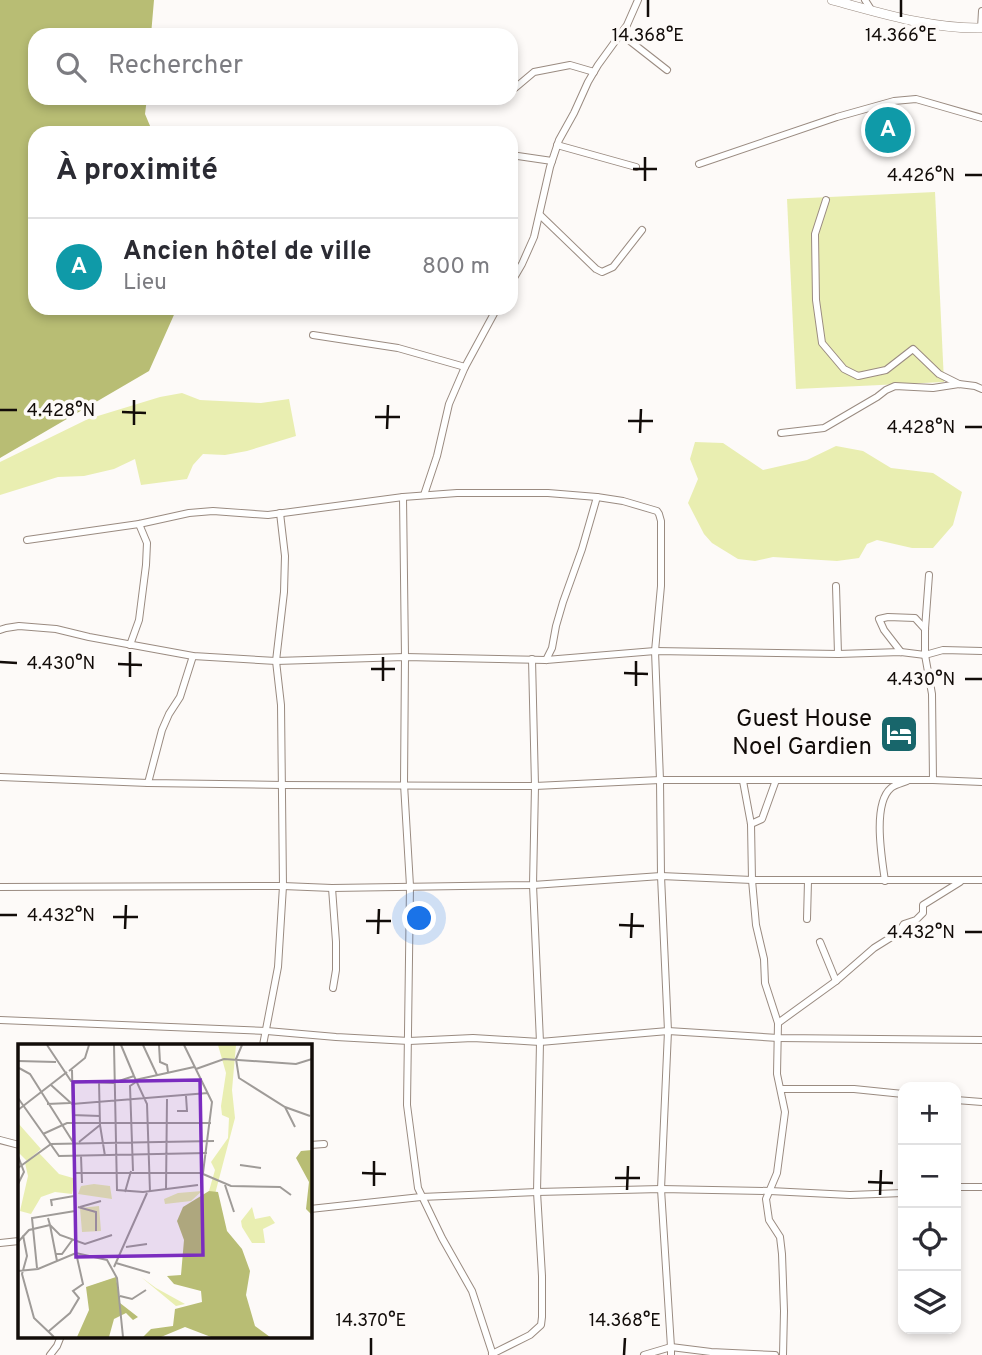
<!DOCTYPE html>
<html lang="fr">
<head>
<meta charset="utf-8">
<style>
  :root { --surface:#fff; --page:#f7f7f7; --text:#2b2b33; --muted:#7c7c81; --line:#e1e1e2; --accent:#b45309 }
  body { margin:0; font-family:Overpass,sans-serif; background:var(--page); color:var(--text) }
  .controls { position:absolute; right:21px; bottom:21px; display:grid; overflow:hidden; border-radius:14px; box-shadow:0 4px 10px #0003 }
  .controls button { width:63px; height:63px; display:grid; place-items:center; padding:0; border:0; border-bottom:2px solid var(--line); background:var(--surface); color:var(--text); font:35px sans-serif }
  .you { position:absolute; left:420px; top:919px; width:24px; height:24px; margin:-18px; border:5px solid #fff; border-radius:50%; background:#1a73e8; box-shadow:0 0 0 10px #1a73e833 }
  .badge { display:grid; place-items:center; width:46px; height:46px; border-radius:50%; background:var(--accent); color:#fff; font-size:23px; font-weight:700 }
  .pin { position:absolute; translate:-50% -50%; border:4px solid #fff; box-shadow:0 2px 7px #0006 }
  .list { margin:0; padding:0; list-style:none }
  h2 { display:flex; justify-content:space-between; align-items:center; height:91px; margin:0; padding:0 28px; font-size:30px }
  h2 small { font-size:23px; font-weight:400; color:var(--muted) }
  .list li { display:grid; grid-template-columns:46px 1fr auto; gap:21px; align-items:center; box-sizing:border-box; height:98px; padding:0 28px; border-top:2px solid var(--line) }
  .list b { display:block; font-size:26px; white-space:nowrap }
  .list p { margin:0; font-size:23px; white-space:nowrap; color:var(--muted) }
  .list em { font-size:23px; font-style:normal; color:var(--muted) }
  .icon { flex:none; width:38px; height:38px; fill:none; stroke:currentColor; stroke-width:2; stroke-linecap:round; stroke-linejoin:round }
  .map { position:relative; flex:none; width:982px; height:1355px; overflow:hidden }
  .search { position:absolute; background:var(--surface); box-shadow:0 4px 10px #0003; left:28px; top:28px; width:490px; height:77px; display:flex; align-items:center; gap:18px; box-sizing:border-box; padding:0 24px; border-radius:21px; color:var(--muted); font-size:26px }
  .panel { position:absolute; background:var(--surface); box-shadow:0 4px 10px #0003; left:28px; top:126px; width:490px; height:189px; border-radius:21px }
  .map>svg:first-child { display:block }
  .green { fill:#e9eeb1 }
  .forest { fill:#b8bd74 }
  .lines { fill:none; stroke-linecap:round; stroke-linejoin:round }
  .minor-casing { stroke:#9a8b81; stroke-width:8 }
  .secondary-casing { stroke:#9a8b81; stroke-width:10 }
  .minor { stroke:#fff; stroke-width:6 }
  .secondary { stroke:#fff; stroke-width:9 }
  .ticks { fill:none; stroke:#120c09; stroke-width:2.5 }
  .labels { text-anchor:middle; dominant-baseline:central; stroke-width:7; stroke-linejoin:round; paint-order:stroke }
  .poi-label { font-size:24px; fill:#120c09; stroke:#fdfaf8; text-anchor:end }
  .inset-road { fill:none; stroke:#9f9b98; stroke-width:2 }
  .view { fill:#7b2cbf; fill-opacity:0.15; stroke:#7b2cbf; stroke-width:3.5 }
  .inset-edge { fill:none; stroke:#120c09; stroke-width:3.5 }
  .ticks-label { font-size:18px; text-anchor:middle; fill:#120c09; stroke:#fdfaf8; stroke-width:7; stroke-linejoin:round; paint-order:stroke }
</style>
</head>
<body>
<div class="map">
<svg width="982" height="1355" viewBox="0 0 982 1355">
  <rect width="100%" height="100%" fill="#fdfaf8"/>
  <g class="green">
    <path d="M935 192 944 382 796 389 787 199Z"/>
    <path d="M182 393 200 400 261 403 289 399 296 436 247 451 225 455 203 454 193 465 187 479 141 485 135 459 114 469 84 476 58 477 0 495V462L88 419 160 397Z"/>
    <path d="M695 442 723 443 763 470 807 460 836 446 863 451 891 468 933 473 962 492 953 525 933 548H912L877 540 867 544 859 558 837 561 773 557 755 561 738 559 712 543 704 534 688 503 698 479 690 459Z"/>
  </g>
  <path class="forest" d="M0 0H154L151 35H35V98H147L145 114 153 133H35V308H177L149 371 0 458Z"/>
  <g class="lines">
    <defs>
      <g id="minor">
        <path d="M865 0 872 11"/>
        <path d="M981 28 982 11"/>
        <path d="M621 34 667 70"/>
        <path d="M511 88H515L534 72 570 65 594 72"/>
        <path d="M557 145 636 167"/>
        <path d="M511 155 552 161"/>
        <path d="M699 164 837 117 894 101 916 99 982 118"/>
        <path d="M826 200 815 234 816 300 822 343 844 369 858 376 886 370 913 349 939 374 959 384"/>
        <path d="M540 215 596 269 602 272 613 267 642 230"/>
        <path d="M511 283 522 264 534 237 550 167 559 140 574 113 588 82 598 65 627 25 638 0"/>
        <path d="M313 335 398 348 465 367"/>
        <path d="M781 433 824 428 877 397 886 390 895 386 933 388 959 384 975 386 982 389"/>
        <path d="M424 495 437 456 449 404 465 367 497 308"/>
        <path d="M403 497 405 657 404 784 410 886 407 1105 418 1188 442 1238 472 1291 493 1355"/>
        <path d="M27 540 139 524 189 513 213 511 268 515 403 497 457 493H548L597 497 623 501 657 511 659 514 661 521V586L655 651 660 780 661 876 668 1031 661 1189 671 1347V1355"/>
        <path d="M929 575 925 629V655L932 694 933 780"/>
        <path d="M836 586 838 654"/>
        <path d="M0 630 6 628 19 626 56 629 89 637 193 656 276 661 405 657 546 660 655 651 838 654 901 652 925 655 943 650 982 651"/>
        <path d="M130 645 139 620 146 565 147 543 139 524"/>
        <path d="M901 652 884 630 879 619 888 617 915 618 925 629"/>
        <path d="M546 660 552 648 556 626 563 602 582 549 597 497"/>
        <path d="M0 777 148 783 283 785 535 786 660 780H933L982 782"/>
        <path d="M743 781 751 824 752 880 756 925 764 959 765 983 778 1023"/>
        <path d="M148 783 162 730 169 714 180 697 193 656"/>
        <path d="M751 824 762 819 776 780"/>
        <path d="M885 881C882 859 872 804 891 788 894 785 902 783 907 781"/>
        <path d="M0 887 283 886 332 888 533 885 661 876 752 880H982"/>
        <path d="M332 888 336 942V970L333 988"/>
        <path d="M807 919 808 881"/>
        <path d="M820 942 836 981"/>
        <path d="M0 1020 267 1031 336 1037 409 1041 473 1038 540 1042 668 1031 778 1038 982 1040"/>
        <path d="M263 1045 278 967 283 886 281 705 276 661 284 592 285 556 280 513"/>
        <path d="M781 1089H854L903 1094"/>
        <path d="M956 1100 982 1102"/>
        <path d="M0 1140 19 1145"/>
        <path d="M310 1145 324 1144"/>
        <path d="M956 1187H982"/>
        <path d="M310 1209 421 1197 537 1192 661 1189 770 1191 850 1195 903 1193"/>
        <path d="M0 1243 19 1241"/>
        <path d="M492 1354 530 1335 541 1325 542 1317V1276L537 1192 540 1042 533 885 535 786 532 659"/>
        <path d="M50 1355 57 1346 61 1336"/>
        <path d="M644 1355 671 1347 711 1352 775 1355"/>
        <path d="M783 1355 784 1311 782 1254 780 1237 769 1220 766 1199 777 1173 785 1112 777 1074 778 1023 836 981 874 948 898 933 904 924 916 920 923 913V905L960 882"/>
      </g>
      <path id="secondary" d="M832 0C881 13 930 29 982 28"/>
    </defs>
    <use href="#minor" class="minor-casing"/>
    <use href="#secondary" class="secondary-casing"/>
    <use href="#minor" class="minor"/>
    <use href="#secondary" class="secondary"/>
  </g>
  <path class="ticks" d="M648 17V0M901 17V0M633 169H657M965 175H982M645 181V157M0 410H17M122 412 146 413M375 417H400M628 421H653M134 425V400M965 427H982M387 429 388 405M640 433 641 409M0 662 17 663M118 664 142 665M371 669H395M624 673 648 674M130 677V652M965 679H982M383 681V657M636 686V661M0 915H17M113 917H138M366 921H391M619 925 644 926M125 929 126 905M965 932H982M378 934 379 909M631 938 632 913M362 1173 386 1174M615 1178H640M868 1182 893 1183M374 1186V1161M627 1190 628 1166M880 1195 881 1170M371 1355V1338M624 1355 625 1338"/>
  <defs>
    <symbol id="hotel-square" viewBox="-11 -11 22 22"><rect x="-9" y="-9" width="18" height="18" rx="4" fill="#18666b" stroke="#fdfaf8"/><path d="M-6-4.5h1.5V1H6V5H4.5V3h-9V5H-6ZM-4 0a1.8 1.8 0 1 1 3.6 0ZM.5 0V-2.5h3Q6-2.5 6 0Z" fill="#fff"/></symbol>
  </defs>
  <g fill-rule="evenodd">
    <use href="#hotel-square" x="877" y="712" width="44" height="44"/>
  </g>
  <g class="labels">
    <g class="poi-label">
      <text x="872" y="720">Guest House<tspan x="872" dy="28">Noel Gardien</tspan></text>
    </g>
  </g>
  <g transform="translate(18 1044)">
    <rect width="294" height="294" fill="#fdfaf8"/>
    <path d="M200 1H218L214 46 217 74 197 150 191 147 197 126 193 118 210 94 211 74 204 71 203 62 208 29ZM0 79 23 105 9 117 0 108ZM21 109 41 130 55 134V146L54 150 37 148 23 153 13 170 2 167 10 132 7 119ZM76 140 92 142 94 155 60 150 63 142ZM184 147 173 157 147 160 146 155 160 149ZM81 162 83 187 64 188 62 164ZM234 163 237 175 252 172 257 179 245 185 247 199H234L224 183 223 177ZM123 233 138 244 167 260 158 262Z" fill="#e9eeb1"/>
    <path d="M294 106V171L288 165 291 138 278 114 283 107ZM191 147 200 148 209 187 224 205 232 227 228 251 237 282 252 293H193L167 283 143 293H125L133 285 155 282 157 265 184 258 183 247 156 240 149 232 163 231 166 196 159 177 165 163ZM98 233 102 259 120 273 115 276 108 269 96 275 91 293H59L71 266 68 243Z" fill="#b8bd74"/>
    <path class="inset-road" d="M29 1 53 37 95 39 116 32 129 60 132 148M96 1 99 146 125 148 180 141M103 1 116 32M125 1 139 31M141 1 142 18 149 21 150 28M224 1 218 15 221 34 267 63 292 72M0 17 38 18M1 24 12 30 55 98M178 25 206 15 278 20 294 15M54 26 58 209M51 27 67 14 71 1M117 36 176 23M33 41 54 60 190 49M0 54 41 112 189 109M29 60 52 59M267 63 277 83M0 66 49 28M159 67H169L168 52M54 71 82 72M82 81 87 112M25 90 49 79H193M61 98 82 81 81 38M0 112 6 128 0 140M63 112 64 139M222 121 243 124M0 124 33 100 196 97M115 127 112 42 118 38M56 129H185L194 58 166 1M185 130 213 142 262 143 273 151M207 141 216 168M148 145 149 55M107 148 113 127M34 162 33 156 56 152M60 163 78 168V187M62 163 83 157M32 181 42 191 67 200 94 191M32 181 39 217M5 191 9 212 4 230 16 274 36 293M0 198 11 186 32 181 30 174M108 203 129 200M38 210H44L55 195M98 219 132 229M96 223 129 149M19 224 14 174 57 167M0 227 20 225 58 209 89 216 99 234 105 293M102 252 114 255 128 246M31 287 52 269 61 254 55 247 65 240 58 209"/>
    <path class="view" d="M182 36 185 211 58 213 55 38Z"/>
    <rect width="294" height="294" class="inset-edge"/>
  </g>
  <g class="ticks-label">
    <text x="648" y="41">14.368°E</text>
    <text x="901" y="41">14.366°E</text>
    <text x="921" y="181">4.426°N</text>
    <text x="61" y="416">4.428°N</text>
    <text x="921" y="433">4.428°N</text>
    <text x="61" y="669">4.430°N</text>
    <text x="921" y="685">4.430°N</text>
    <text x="61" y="921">4.432°N</text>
    <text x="921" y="938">4.432°N</text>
    <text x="371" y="1326">14.370°E</text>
    <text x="625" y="1326">14.368°E</text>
  </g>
</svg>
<div class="controls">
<button>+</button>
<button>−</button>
<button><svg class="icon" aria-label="locate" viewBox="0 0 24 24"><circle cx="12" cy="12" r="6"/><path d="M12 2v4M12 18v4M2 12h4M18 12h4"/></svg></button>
<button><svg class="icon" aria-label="layers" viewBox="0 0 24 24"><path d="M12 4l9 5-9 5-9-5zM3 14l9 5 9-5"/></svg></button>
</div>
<div class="you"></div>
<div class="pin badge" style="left:888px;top:130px;background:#0f9aa8">A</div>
<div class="search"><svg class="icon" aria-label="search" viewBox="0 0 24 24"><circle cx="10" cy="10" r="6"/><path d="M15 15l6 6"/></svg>Rechercher</div>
<section class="panel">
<h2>À proximité<small></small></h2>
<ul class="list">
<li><span class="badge" style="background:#0f9aa8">A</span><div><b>Ancien hôtel de ville</b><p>Lieu</p></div><em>800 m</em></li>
</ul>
</section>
</div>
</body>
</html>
